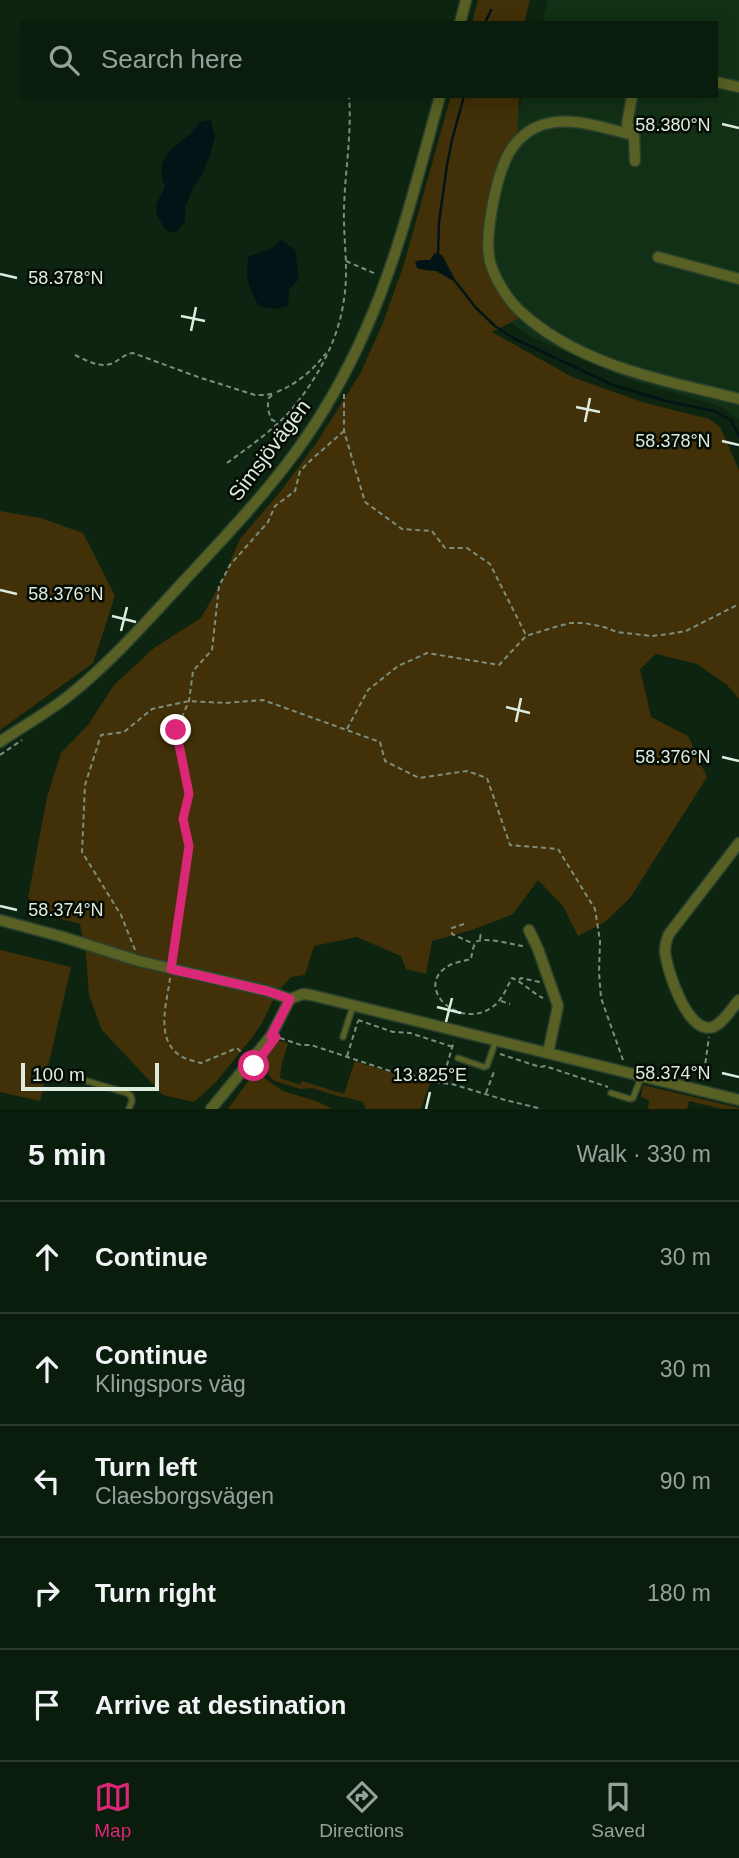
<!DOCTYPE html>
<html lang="en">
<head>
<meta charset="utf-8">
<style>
  :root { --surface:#0a1c0c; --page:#18291a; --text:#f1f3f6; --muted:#99a19d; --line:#2a3a2d; --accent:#db2777 }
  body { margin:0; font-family:Arial,sans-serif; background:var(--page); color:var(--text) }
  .scale { position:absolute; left:21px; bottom:18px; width:138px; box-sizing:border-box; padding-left:7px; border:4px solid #ddecde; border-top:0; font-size:19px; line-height:24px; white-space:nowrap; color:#ddecde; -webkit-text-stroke:5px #040c04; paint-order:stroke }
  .stop { position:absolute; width:21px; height:21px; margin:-16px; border:5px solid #db2777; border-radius:50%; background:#fff }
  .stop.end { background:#db2777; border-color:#fff; box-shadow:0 2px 7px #0008 }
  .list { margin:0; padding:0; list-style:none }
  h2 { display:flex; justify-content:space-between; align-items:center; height:91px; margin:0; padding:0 28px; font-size:30px }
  h2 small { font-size:23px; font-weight:400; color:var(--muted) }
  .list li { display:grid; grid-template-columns:46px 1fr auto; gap:21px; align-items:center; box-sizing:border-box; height:112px; padding:0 28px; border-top:2px solid var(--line) }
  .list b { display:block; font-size:26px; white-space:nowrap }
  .list p { margin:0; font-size:23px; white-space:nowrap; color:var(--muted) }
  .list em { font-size:23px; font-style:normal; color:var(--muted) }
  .icon { flex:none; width:38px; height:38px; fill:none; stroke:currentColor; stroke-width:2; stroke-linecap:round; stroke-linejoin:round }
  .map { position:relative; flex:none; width:739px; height:1109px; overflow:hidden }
  .search { position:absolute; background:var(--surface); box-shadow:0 4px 18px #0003; left:21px; right:21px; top:21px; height:77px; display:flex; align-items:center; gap:18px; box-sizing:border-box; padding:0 24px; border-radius:0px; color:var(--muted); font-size:26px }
  .sheet { height:651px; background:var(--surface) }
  nav { display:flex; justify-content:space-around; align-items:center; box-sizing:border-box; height:98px; border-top:2px solid var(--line); background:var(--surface); font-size:19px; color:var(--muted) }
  nav a { display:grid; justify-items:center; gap:4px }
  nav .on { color:var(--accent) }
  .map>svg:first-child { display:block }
  .built { fill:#123016 }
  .green { fill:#423108 }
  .water { fill:#031417 }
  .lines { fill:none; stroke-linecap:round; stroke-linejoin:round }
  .stream { stroke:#031417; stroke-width:2.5 }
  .service-casing { stroke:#2a412d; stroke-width:8 }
  .minor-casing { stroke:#2a412d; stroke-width:13 }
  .path { stroke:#7c8f7e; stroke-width:2; stroke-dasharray:5 3.5; stroke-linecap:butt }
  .service { stroke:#586023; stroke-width:5 }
  .minor { stroke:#586023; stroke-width:10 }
  .route { stroke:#db2777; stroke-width:9 }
  .ticks { fill:none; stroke:#ddecde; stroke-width:2.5 }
  .labels { text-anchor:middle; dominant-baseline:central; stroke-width:5; stroke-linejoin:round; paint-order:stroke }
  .street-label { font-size:21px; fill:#ddecde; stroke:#040c04 }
  .ticks-label { font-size:18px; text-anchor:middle; fill:#ddecde; stroke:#040c04; stroke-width:5; stroke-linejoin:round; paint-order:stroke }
</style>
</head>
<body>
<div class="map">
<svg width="739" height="1109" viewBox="0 0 739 1109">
  <rect width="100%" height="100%" fill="#0d2510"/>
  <path class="built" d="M548 0H739V420L724 408 628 379 530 336 499 314 463 267 499 126 520 107 523 96H716V23H542Z"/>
  <g class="green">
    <path d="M478 0H530L524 23H472Z"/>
    <path d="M451 96H519L517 137 499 160 485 213 483 263 498 292 521 317 492 332 572 377 642 402 709 419 720 427 739 470V699L727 685 697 664 656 654 640 669 651 717 688 736 707 777 630 898 605 922 578 936 563 906 538 880 513 914 472 930 432 941 426 974 406 969 401 956 357 937 314 946 305 975 291 977 276 994 262 1023 251 1039 215 1083 194 1102 163 1095 102 1030 89 995 86 955 80 924 50 916 28 898 47 797 61 753 88 725 114 685 154 648 201 618 221 583 240 539 280 492 317 442 360 374 383 323 404 264Z"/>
    <path d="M0 511 41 518 83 533 115 596 93 663 0 730Z"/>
    <path d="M0 950 71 967 40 1101 0 1092Z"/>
    <path d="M280 1041 288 1043 281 1067 280 1078 300 1085 302 1081 344 1094 355 1061C380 1070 405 1076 430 1083L421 1109H366L363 1102 346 1097H341L312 1088 301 1089 275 1081 270 1077 267 1071 258 1066 275 1042Z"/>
    <path d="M255 1072 283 1091 316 1101 333 1109H228Z"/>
    <path d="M643 1085 739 1108V1109H722L689 1101 687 1109H648L649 1100 641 1097Z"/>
  </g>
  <g class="water">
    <path d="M211 120 215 137 210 155 203 173 193 188 185 208V221L176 233 167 231C153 211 153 208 165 187 151 148 185 147 200 122Z"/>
    <path d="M281 239 295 250 299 279 289 290 288 306 275 309 259 306C249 289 244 276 249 256L271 249Z"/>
    <path d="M435 253 442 255 457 283 436 271 424 270 417 268 415 262 420 260H430Z"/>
  </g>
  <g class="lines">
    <g class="stream">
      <path d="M485 23 491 10"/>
      <path d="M438 255 439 222 447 165 452 140 464 96"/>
      <path d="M455 281 476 308 495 326 515 339 613 385 666 401 714 411 731 420 739 436"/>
    </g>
    <defs>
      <g id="service">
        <path d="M343 1037 353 1006"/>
        <path d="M458 1058 484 1067 487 1066 496 1040"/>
        <path d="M87 1081 127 1093 131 1096 132 1101 129 1109"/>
        <path d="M611 1093 630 1099 633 1098 642 1075"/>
      </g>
      <g id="minor">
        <path d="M460 23 466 0"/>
        <path d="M716 82 739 87"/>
        <path d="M632 96 627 124 634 135"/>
        <path d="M635 161 634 135C606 129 573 116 545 124 530 128 516 140 509 153 496 176 484 236 490 262 495 279 507 299 520 311 579 366 664 380 739 399"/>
        <path d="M658 257 739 279"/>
        <path d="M0 742C23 726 49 712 71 694 112 661 147 621 183 582 222 540 261 499 295 453 323 415 347 372 366 329 399 255 418 175 440 96"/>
        <path d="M739 843 669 934C667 939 665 944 665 950 666 968 687 1035 713 1027 723 1023 732 1008 739 1000"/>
        <path d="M0 920 63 937 139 961 267 991 290 999 303 994 311 995 739 1100"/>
        <path d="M529 930 538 949 558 1006 548 1053"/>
        <path d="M211 1109 271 1036 290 999"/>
      </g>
    </defs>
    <use href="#service" class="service-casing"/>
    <use href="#minor" class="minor-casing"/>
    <g class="path">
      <path d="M346 261 376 274"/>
      <path d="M75 355C86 360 100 369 113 363 120 360 124 354 133 353L198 377 255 395H266L275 393"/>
      <path d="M277 392C298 383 312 371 326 353"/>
      <path d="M344 394V431L365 502 402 529 432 531 445 548H467L490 564 526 635"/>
      <path d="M272 395 269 398C267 407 268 412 272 420L277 422"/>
      <path d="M227 463C250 446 278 427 296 404 320 374 339 337 344 299 349 268 343 238 344 208 345 171 352 133 349 96"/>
      <path d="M347 729 368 690 398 666 427 653 499 665 526 636 555 627 570 623H584L604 627 617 632 652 636 669 634 686 631 739 604"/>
      <path d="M0 755 22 740"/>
      <path d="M464 924 452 928V934L474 944"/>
      <path d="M480 939 481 932"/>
      <path d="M523 946C514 945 483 936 476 942 473 946 472 954 471 959 464 961 456 962 450 965 410 986 461 1034 495 1005 503 998 507 987 512 978 524 983 532 993 543 998"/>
      <path d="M135 950 121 915 82 852 85 785 101 735 124 732 152 709 189 701 225 703 263 700 380 742 385 761 419 778 467 771 487 778 510 845 558 849 595 909 600 941 599 972 601 998 623 1060"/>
      <path d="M172 959 189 846 183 819 189 794 176 730 189 701 193 671 212 650 219 586 230 565 268 522 275 506 295 491 300 471 312 459 344 431"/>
      <path d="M170 978C167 1003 155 1037 179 1055 185 1059 194 1061 201 1063L237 1048 243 1054"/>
      <path d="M519 980 521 978 540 982"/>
      <path d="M501 1001 510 1004"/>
      <path d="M358 1020 393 1032 410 1033 453 1047"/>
      <path d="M280 1038 301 1045H311L393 1072 404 1073 440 1083 452 1084 505 1100 542 1109"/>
      <path d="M500 1054 540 1067 545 1066 608 1087"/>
      <path d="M347 1056 358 1021"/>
      <path d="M703 1080 709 1037"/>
      <path d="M442 1082 454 1041"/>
      <path d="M486 1093 495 1069"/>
    </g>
    <use href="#service" class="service"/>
    <use href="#minor" class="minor"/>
  </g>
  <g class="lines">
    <path class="route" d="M176 730 189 794 183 819 189 846 171 969 267 991 290 999 271 1036 276 1037 254 1066"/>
  </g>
  <path class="ticks" d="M722 124 739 128M0 274 17 278M181 316 205 321M191 331 196 307M576 407 600 412M585 422 590 398M722 441 739 445M0 590 17 594M112 616 136 622M121 631 127 607M506 707 530 713M516 722 521 698M722 757 739 761M0 906 17 910M437 1007 461 1013M446 1022 452 998M722 1073 739 1077M426 1109 430 1092"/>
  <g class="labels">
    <g class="street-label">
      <text transform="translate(269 450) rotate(-53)">Simsjövägen</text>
    </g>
  </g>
  <g class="ticks-label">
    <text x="673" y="131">58.380°N</text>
    <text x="66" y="284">58.378°N</text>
    <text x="673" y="447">58.378°N</text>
    <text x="66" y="600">58.376°N</text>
    <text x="673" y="763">58.376°N</text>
    <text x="66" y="916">58.374°N</text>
    <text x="673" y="1079">58.374°N</text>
    <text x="430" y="1081">13.825°E</text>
  </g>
</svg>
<div class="scale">100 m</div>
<div class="stop" style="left:254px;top:1066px"></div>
<div class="stop end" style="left:176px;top:730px"></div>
<div class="search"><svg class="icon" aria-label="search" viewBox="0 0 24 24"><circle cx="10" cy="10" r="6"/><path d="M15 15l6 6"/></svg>Search here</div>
</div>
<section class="sheet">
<h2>5 min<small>Walk · 330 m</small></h2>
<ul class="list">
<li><svg class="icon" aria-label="ahead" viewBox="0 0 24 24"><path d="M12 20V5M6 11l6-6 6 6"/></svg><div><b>Continue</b></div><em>30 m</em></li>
<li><svg class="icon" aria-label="ahead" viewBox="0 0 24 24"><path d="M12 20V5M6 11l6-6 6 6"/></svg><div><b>Continue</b><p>Klingspors väg</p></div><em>30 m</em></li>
<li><svg class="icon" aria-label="left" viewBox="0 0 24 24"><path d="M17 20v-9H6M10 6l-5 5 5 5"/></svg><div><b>Turn left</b><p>Claesborgsvägen</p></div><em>90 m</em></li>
<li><svg class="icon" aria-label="right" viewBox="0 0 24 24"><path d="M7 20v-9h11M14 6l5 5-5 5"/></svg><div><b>Turn right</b></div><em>180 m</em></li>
<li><svg class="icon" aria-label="arrive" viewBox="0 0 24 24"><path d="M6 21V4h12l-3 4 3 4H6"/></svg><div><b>Arrive at destination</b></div></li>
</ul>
</section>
<nav>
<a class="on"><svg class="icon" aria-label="map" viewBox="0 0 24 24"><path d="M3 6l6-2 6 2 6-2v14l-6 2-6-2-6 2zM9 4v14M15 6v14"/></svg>Map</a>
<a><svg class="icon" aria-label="directions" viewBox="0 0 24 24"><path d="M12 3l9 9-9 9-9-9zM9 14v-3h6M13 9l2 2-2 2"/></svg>Directions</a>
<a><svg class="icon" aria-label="saved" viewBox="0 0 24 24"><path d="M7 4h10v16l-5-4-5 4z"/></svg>Saved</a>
</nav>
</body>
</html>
